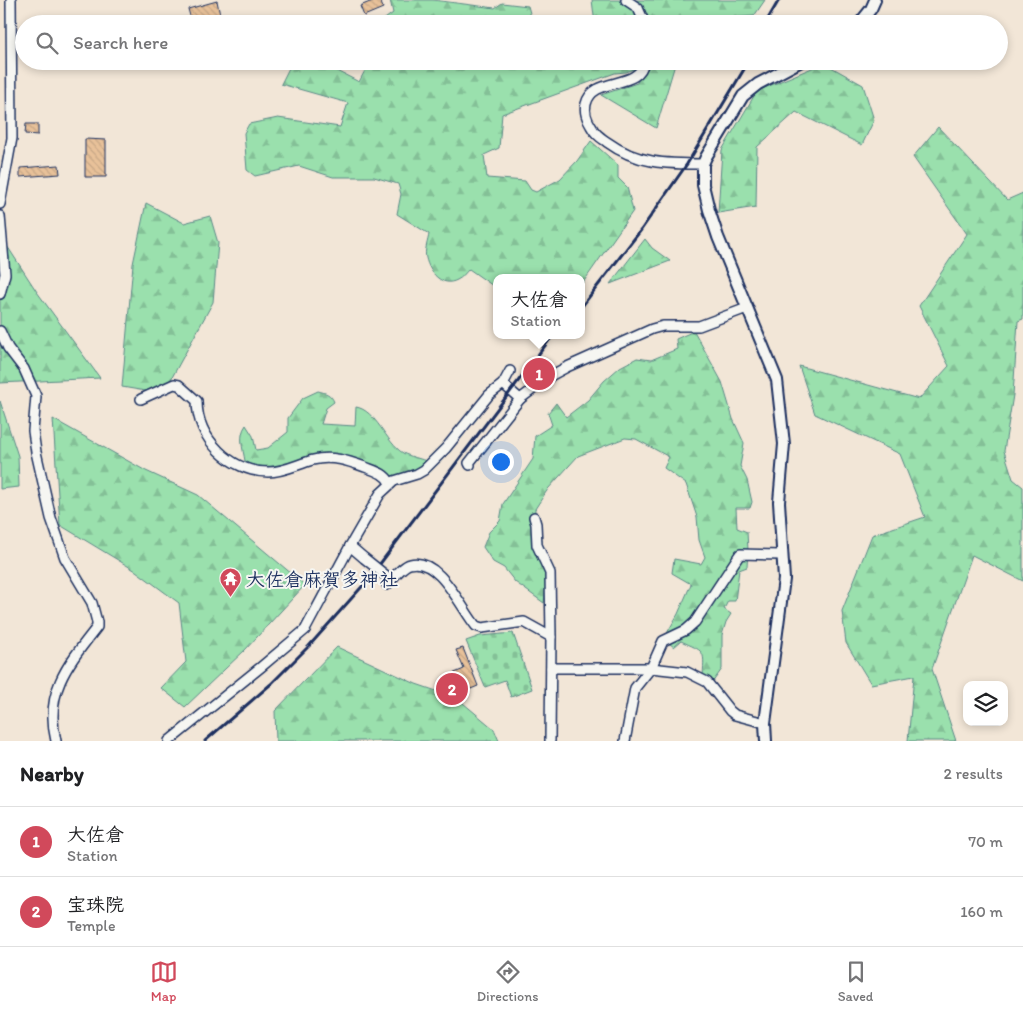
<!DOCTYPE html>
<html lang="en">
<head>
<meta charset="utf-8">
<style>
  :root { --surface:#fff; --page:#f6f6f6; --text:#202124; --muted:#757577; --line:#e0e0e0; --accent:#d1495b }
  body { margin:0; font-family:Itim,"Klee One",sans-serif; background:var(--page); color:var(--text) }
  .controls { position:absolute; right:15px; bottom:15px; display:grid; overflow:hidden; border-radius:10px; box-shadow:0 2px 8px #0003 }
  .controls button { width:45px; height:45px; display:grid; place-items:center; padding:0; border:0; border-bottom:1px solid var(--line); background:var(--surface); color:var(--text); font:25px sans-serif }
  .you { position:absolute; left:500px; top:461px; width:18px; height:18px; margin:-12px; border:4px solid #fff; border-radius:50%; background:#1a73e8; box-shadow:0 0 0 8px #1a73e833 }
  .badge { display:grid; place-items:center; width:32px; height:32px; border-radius:50%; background:var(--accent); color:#fff; font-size:16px; font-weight:700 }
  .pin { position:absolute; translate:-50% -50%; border:2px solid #fff; box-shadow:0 1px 5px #0006 }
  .popup { position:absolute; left:493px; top:274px; width:92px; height:65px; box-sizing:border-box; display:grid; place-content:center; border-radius:10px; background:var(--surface); filter:drop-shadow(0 1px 4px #0005); font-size:16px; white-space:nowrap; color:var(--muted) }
  .popup b { font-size:19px; color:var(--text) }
  .popup::after { content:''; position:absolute; left:50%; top:100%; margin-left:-10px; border:10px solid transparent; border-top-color:var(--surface) }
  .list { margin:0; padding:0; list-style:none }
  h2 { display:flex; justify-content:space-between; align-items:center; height:65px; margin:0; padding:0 20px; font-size:21px }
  h2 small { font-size:16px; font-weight:400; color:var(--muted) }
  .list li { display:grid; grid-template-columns:32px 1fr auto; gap:15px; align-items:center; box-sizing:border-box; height:70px; padding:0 20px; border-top:1px solid var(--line) }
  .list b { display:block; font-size:19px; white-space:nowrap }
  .list p { margin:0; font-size:16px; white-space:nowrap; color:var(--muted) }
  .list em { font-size:16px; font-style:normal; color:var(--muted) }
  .icon { flex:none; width:28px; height:28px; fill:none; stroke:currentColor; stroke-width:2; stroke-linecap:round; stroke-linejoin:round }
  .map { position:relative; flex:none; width:1023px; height:741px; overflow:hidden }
  .search { position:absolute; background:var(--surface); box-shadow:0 2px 8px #0003; left:15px; right:15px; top:15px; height:55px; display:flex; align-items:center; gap:12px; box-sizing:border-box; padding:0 18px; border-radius:28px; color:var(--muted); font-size:19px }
  .sheet { height:205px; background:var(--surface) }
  nav { display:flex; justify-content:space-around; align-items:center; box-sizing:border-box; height:70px; border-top:1px solid var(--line); background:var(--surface); font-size:14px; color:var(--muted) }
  nav a { display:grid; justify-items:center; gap:2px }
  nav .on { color:var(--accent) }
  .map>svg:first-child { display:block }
  .forest { fill:url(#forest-firs); stroke:#5a8886 }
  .cemetery { fill:url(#cemetery-stones); stroke:#5a8886 }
  .building { fill:url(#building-back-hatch); stroke:#1b2f5e }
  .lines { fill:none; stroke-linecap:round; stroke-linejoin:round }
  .minor-casing { stroke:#1b2f5e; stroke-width:12 }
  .tertiary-casing { stroke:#1b2f5e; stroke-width:14 }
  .minor { stroke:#f6f6f2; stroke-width:9 }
  .tertiary { stroke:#f6f6f2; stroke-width:10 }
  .rail { stroke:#1b2f5e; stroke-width:3 }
  .minor-bridge-casing { stroke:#1b2f5e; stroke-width:12; stroke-linecap:butt }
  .minor-bridge { stroke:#f6f6f2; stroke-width:9 }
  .labels { text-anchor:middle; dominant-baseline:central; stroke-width:4; stroke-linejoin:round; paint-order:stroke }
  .poi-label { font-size:19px; font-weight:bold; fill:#1b2f5e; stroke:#f6f6f2; text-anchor:start }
</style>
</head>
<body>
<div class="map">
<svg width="1023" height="741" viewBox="0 0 1023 741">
  <defs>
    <pattern id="forest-firs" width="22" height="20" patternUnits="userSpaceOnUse" patternTransform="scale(1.25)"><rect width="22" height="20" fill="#9ae0ad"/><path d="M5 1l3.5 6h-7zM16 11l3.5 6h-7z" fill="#84c097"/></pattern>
    <pattern id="cemetery-stones" width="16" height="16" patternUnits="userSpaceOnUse" patternTransform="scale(1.25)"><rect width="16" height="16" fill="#9ae0ad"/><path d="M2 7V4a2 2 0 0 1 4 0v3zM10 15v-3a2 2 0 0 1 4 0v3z" fill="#84c097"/></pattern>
    <pattern id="building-back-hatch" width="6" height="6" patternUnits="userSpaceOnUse" patternTransform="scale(1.25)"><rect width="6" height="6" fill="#e8c199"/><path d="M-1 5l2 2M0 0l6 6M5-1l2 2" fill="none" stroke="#c6a686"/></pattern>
  </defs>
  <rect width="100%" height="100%" fill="#f2e6d7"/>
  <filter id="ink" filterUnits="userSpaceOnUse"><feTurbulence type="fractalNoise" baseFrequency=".02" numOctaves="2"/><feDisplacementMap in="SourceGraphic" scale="10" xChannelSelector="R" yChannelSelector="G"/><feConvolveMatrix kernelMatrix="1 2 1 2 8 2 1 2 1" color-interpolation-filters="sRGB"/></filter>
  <g filter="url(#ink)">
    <g class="forest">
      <path d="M390 0H433L495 8 502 3 528 6 533 24H378L393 13Z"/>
      <path d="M592 0H623L636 9 643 24H595Z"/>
      <path d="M629 0H765L754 16 699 20 697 24H647Z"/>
      <path d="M295 61H318L359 82 370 61H643L642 66 626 72 615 73 502 114 499 148 484 155 487 178 525 181 531 190 536 192 560 179 577 161 591 141 618 165V178L627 187 633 211 582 284V278H496V288L469 269C465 273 462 278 457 280 442 288 429 272 426 258 424 251 428 241 429 234L397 214 401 194 398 184 374 177H333L299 166 255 176 247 170 244 133 249 124 278 118 340 127 348 103 281 84 290 66Z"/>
      <path d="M646 61H676L656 128 601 95 637 83Z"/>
      <path d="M824 63 863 85 874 120 862 145 796 112 757 147 756 207 718 213 722 150 757 91Z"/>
      <path d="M938 127 1007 200 1023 193V319L1018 321 1013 395 1004 451 1013 479 1023 487V581L972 555 932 669 956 741H908L914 676 871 684 846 643 842 611 872 535 925 517 900 454 815 414 799 366 919 399 949 366 919 306 967 234 913 157Z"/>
      <path d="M146 203 184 223 210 216 218 243 213 302 163 394 122 387 133 264Z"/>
      <path d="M0 235 37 292 100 378 0 383Z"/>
      <path d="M645 239 652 248 670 261 610 284Z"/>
      <path d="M694 331 722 382 733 419 744 443 740 466 747 480 752 502 750 508H736L737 528 747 532 748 550 747 567 739 570 735 601H728L724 609 731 614 726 622 722 635V669L712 683 703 675C705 649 704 652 681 641L674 647 666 641V635L678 614 691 584 672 573 674 559 701 564 705 557 699 540 697 517 686 484 664 468 669 457 636 439 625 438 578 456 548 489 535 509 534 526V545L541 564 547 573 544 603 515 582 504 568 493 562 483 547 489 532 500 521 503 504 533 459 535 436 552 425 548 413 556 403 566 417 588 400 604 381 620 367 637 358 651 360 677 349 676 339Z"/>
      <path d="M318 391C326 393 331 394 334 402L326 408 321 424 355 426 356 407C376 410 386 443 403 453 408 456 422 459 429 462L423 468 395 478 385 473 349 459 280 469 255 468 245 461C243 448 238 436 246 425L253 436 256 450 268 448 288 432V418L303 398Z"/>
      <path d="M0 401 18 456 19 487 0 489Z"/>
      <path d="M53 419 146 471 198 495 305 585 245 650 185 707 161 688 186 662 179 603 136 571 60 525Z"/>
      <path d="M337 647 416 684 457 698 494 729 499 741H276L275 711Z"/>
    </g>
    <path class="cemetery" d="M513 633 532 689 511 697 505 680 485 687 466 641 480 636Z"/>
    <g class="building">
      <path d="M375 0H380L383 8 364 16 360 6Z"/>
      <path d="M217 1 220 15 192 23 188 9Z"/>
      <path d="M26 124H38V135L25 134Z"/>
      <path d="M85 139 106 140V177H85Z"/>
      <path d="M59 165 60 174 20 177V168Z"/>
      <path d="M463 648 478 686 446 699 441 685 443 684 441 681 446 680 445 677 464 669 456 650Z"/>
    </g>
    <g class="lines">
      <defs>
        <g id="minor">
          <path d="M626 0 638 8 645 24"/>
          <path d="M644 61C640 91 593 75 586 104 584 111 587 120 591 126 595 134 600 137 607 142 637 164 667 164 703 164"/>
          <path d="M0 204 12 138 11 0"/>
          <path d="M0 216 5 274 0 294"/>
          <path d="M0 331 8 348 24 369 36 396 33 431 36 452 51 518 65 558 92 603 97 622V627C68 664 44 692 56 741"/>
          <path d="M503 384 520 399 552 375 567 367 652 329 663 326H699L747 308"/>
          <path d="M141 399 174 384 179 385 197 401C197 439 231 472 268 472 284 472 298 464 313 460 331 455 348 461 365 467 375 471 385 473 390 483"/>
          <path d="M470 465 469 463 520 399"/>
          <path d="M534 517 536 524 537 545 550 573 551 637 550 741"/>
          <path d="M350 546 364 558"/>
          <path d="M387 585C392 579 402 566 410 564 439 556 462 610 476 626L482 628 524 622 551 637"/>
          <path d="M551 668H651L687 672 707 682 730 711 735 715 765 723"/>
          <path d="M169 741 261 667 305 630 350 546 380 494 394 481 417 474 424 470 446 448 489 395 503 384 510 371"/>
          <path d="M625 741 635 688 651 668 663 641 686 630 695 622 740 554 782 555"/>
        </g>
        <g id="tertiary">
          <path d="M859 24 871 9 875 0"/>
          <path d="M766 741 765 723 784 579 779 502 784 444 777 380 718 237 709 210 703 185V164L706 157 743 96 758 84 801 61"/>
        </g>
      </defs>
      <use href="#minor" class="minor-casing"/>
      <use href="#tertiary" class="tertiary-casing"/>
      <use href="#minor" class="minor"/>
      <use href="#tertiary" class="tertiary"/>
      <g class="rail">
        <path d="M765 24 779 0"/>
        <path d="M582 306 641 230 687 164 749 61"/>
        <path d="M205 741 271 684 309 646 367 581 553 335"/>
      </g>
      <defs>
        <path id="minor-bridge" d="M364 558 389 578"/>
      </defs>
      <use href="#minor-bridge" class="minor-bridge-casing"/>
      <use href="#minor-bridge" class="minor-bridge"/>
    </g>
  </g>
  <defs>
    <symbol id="temple-pin" viewBox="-11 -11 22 30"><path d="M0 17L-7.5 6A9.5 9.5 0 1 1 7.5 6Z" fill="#d1495b" stroke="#f6f6f2"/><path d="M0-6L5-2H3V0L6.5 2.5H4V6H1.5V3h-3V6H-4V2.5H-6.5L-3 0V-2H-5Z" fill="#fff"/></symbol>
  </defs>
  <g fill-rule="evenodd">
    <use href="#temple-pin" x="218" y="566" width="25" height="34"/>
  </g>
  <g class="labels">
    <g class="poi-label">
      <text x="246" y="579">大佐倉麻賀多神社</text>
    </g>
  </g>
</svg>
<div class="controls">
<button><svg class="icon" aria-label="layers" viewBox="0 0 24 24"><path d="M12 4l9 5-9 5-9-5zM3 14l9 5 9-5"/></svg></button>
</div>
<div class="you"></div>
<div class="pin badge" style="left:539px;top:374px">1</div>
<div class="popup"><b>大佐倉</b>Station</div>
<div class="pin badge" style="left:452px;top:689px">2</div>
<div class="search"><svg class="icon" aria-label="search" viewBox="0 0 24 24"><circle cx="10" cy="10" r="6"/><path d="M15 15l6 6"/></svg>Search here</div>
</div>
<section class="sheet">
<h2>Nearby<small>2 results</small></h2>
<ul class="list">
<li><span class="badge">1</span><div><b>大佐倉</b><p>Station</p></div><em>70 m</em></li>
<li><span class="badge">2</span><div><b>宝珠院</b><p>Temple</p></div><em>160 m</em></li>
</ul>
</section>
<nav>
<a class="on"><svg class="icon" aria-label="map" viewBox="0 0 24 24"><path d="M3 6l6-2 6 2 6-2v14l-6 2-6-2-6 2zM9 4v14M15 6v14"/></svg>Map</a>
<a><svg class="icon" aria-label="directions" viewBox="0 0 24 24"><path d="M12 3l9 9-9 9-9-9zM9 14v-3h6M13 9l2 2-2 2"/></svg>Directions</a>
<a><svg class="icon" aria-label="saved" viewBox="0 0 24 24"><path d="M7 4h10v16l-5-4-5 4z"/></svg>Saved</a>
</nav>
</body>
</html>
